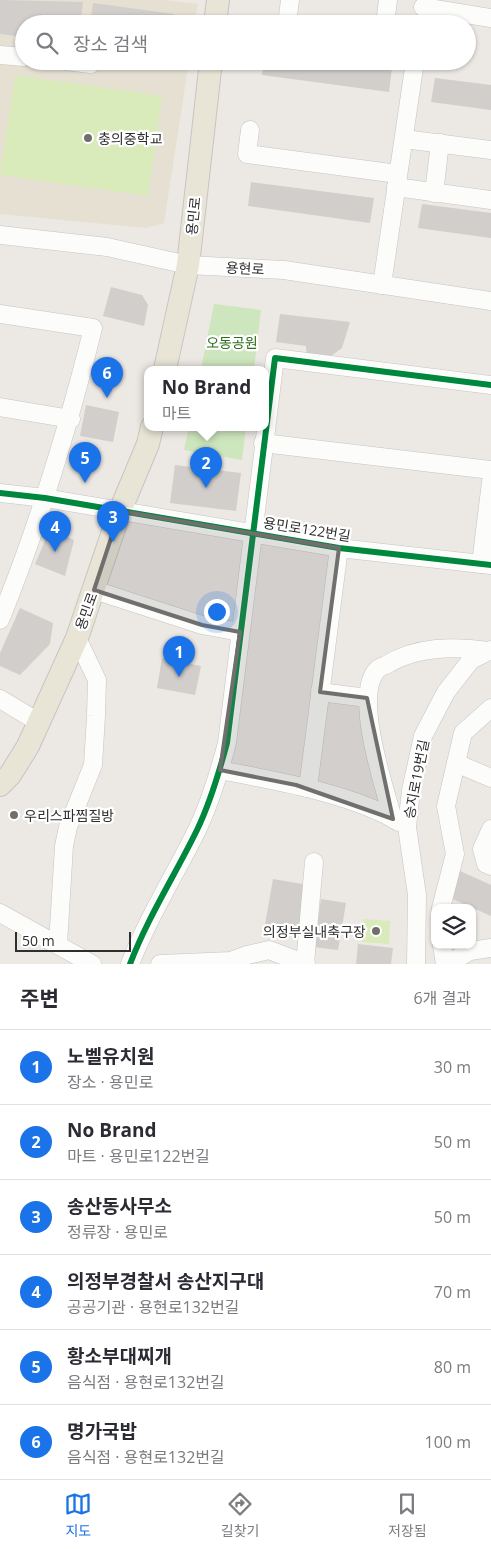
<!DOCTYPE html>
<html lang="ko">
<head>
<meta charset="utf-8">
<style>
  :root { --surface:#fff; --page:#f7f7f7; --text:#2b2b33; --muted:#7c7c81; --line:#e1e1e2; --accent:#1a73e8 }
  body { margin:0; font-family:"Open Sans","Noto Sans KR",sans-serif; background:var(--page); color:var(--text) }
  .controls { position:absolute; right:15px; bottom:15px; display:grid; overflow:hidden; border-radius:10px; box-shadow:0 1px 4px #0004 }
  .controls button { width:45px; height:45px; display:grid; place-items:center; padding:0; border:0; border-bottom:1px solid var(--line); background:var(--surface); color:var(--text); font:25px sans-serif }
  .scale { position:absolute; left:15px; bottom:12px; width:116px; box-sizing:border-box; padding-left:5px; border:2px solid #2e2e2e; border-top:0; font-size:14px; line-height:18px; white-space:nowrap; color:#2e2e2e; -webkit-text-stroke:4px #fff; paint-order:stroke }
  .you { position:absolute; left:216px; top:611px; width:18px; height:18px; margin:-12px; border:4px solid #fff; border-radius:50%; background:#1a73e8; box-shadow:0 0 0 8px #1a73e833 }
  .badge { display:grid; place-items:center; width:32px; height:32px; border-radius:50%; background:var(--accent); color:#fff; font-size:16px; font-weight:700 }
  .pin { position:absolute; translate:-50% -41px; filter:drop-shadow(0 1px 2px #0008) }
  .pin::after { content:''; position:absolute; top:26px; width:18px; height:15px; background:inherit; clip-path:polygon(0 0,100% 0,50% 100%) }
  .popup { position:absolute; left:144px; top:366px; width:125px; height:65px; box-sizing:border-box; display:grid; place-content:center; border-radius:10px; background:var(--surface); filter:drop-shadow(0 1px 4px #0005); font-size:16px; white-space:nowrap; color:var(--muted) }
  .popup b { font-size:19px; color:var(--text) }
  .popup::after { content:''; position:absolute; left:50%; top:100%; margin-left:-10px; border:10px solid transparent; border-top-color:var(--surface) }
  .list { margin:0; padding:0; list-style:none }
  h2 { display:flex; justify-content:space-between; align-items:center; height:65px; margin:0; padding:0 20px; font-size:21px }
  h2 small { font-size:16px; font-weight:400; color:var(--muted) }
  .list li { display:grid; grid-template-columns:32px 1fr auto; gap:15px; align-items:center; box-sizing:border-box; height:75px; padding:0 20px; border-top:1px solid var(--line) }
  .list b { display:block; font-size:19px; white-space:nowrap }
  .list p { margin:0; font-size:16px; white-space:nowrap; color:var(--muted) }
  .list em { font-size:16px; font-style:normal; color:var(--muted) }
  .icon { flex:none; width:28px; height:28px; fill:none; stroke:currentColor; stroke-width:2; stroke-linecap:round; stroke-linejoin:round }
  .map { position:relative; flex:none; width:491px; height:964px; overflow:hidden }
  .search { position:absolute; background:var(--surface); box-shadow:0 1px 4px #0004; left:15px; right:15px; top:15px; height:55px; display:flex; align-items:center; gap:12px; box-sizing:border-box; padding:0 18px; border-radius:28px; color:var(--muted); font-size:19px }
  .sheet { height:515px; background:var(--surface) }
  nav { display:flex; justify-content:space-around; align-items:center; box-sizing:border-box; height:70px; border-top:1px solid var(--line); background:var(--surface); font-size:14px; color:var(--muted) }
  nav a { display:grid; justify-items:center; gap:2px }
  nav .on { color:var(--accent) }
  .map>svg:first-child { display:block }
  .education { fill:#e6e0d3 }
  .green { fill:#cee6be }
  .pitch { fill:#d9eabb }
  .building { fill:#d1cecb }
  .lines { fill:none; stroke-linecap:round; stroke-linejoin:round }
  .minor-casing { stroke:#c5c4c5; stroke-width:19 }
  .major-casing { stroke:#c6c5c4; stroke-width:24 }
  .minor { stroke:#fcfcfb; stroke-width:18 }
  .major { stroke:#e8e4d6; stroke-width:22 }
  .cycleway-casing { stroke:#fff; stroke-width:9 }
  .cycleway { stroke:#00873e; stroke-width:6 }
  .marked { fill:#706f6e; fill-opacity:0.2; stroke:#706f6e; stroke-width:4; stroke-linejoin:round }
  .poi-dot { fill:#706f6e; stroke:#fff; stroke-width:2 }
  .labels { text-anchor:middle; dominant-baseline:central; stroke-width:4.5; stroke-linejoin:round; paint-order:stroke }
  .poi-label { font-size:14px; fill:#2e2e2e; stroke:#fff; text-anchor:start }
  .street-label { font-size:14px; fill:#2e2e2e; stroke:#fff }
  .park-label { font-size:14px; fill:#2c6e1b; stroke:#fff }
</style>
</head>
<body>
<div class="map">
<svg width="491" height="964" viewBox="0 0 491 964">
  <rect width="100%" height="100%" fill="#ece8e4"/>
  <path class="education" d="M0 0H164L198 4 194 24H24V61H189L164 223 146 228 0 214Z"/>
  <g class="green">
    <path d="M214 304 261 310 254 369H201Z"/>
    <path d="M189 427H246L242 460 184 450Z"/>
  </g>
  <g class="pitch">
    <path d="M15 75 162 96 148 196 0 175Z"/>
    <path d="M363 919 390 921 389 944 362 942Z"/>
  </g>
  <g class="building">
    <path d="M0 0 83 2 80 24H24V37L0 34Z"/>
    <path d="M93 3 174 14 173 24H90Z"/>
    <path d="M264 61H344L392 68 389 92 262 75Z"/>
    <path d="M435 78 491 85V110L431 102Z"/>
    <path d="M251 182 374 198 370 223 248 206Z"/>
    <path d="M422 204 491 213V238L418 228Z"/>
    <path d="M111 287 142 295 148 305 144 326 103 316Z"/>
    <path d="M280 314 350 322 342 348 324 361 307 358 306 346 276 342Z"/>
    <path d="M86 405 119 412 113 442 80 436Z"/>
    <path d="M175 465 241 473 236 511 170 503Z"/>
    <path d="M50 529 74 540 65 576 35 564Z"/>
    <path d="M20 608 53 623 50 644 20 675 0 666V653Z"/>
    <path d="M162 658 201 666 195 695 157 688Z"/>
    <path d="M460 871 491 885V916L448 897Z"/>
    <path d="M273 879 308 885 300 930 265 925Z"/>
    <path d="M321 899 346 903 338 950 314 947Z"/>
    <path d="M358 944 393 948 391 964H356Z"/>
  </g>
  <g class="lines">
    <defs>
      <g id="minor">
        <path d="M423 7 491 18"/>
        <path d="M287 24 290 0"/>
        <path d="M385 24 388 0"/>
        <path d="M0 55 24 57"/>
        <path d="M66 61 91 64"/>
        <path d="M250 130 247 154 398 174"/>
        <path d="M404 139 491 150"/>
        <path d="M396 187 491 200"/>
        <path d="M434 193 440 143"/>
        <path d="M0 235 107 247 188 265 284 270 491 301"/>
        <path d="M382 285 415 61"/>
        <path d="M0 314 93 328C68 428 39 525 0 620"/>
        <path d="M0 407 71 419"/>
        <path d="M263 443 491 470"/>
        <path d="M0 493 45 498 339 548 491 565"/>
        <path d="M481 564 491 482"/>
        <path d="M94 590 202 625 240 632"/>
        <path d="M320 692 367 698"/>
        <path d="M0 699 40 723"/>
        <path d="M456 763 491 778"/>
        <path d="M220 770C275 781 351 793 399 822"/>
        <path d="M308 788 339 548"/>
        <path d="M393 819C384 786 354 698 376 671 378 668 383 666 386 665 417 646 454 646 489 651"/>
        <path d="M491 829 482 849 486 864 491 866"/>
        <path d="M441 908 455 854 446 806 463 733 491 708"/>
        <path d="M0 913 92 964"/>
        <path d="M58 944 64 846 68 827 93 765 96 716 97 680 77 638"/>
        <path d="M442 945 445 964"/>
        <path d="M130 964C148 917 175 875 197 830 210 803 219 773 227 743L275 358 491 385"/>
        <path d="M160 964 231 961 247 955 269 950 306 964"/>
        <path d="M305 964 314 862"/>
        <path d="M416 964 417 895 407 827 411 790 423 736 446 692 471 660 491 650"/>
        <path d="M447 964 470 951 491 948"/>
      </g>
      <g id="major">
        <path d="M215 24 218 0"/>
        <path d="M165 369 188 265 211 61"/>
        <path d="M0 785 10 775 28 746 77 638 120 511 148 444 152 427"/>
      </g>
    </defs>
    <use href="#minor" class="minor-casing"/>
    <use href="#major" class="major-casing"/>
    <use href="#minor" class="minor"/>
    <use href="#major" class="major"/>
    <defs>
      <g id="cycleway">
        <path d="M0 493 45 498 339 548 491 565"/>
        <path d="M130 964C148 917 175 875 197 830 210 803 219 773 227 743L275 358 491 385"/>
      </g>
    </defs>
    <use href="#cycleway" class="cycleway-casing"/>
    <use href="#cycleway" class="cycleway"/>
  </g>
  <path class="marked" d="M120 511 339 548 320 692 367 698 393 819 296 785 220 770 240 632 202 625 94 590Z"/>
  <g class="poi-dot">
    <circle cx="88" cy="138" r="5"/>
    <circle cx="14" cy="815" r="5"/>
    <circle cx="376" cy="931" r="5"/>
  </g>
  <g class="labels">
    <g class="poi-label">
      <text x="98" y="138">충의중학교</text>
      <text x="24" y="815">우리스파찜질방</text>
      <text x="366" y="931" text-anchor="end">의정부실내축구장</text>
    </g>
    <g class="street-label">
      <text transform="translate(193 216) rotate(-84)">용민로</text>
      <text transform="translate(245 268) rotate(3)">용현로</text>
      <text transform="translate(307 529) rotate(9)">용민로122번길</text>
      <text transform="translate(86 611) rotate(-70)">용민로</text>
      <text transform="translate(416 779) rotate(-79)">승지로19번길</text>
    </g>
    <g class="park-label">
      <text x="232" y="342">오동공원</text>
    </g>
  </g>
</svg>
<div class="controls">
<button><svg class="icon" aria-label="layers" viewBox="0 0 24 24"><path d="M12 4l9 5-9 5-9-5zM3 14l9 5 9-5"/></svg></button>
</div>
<div class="scale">50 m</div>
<div class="you"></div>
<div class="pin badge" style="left:179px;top:677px">1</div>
<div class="pin badge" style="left:206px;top:488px">2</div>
<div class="popup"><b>No Brand</b>마트</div>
<div class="pin badge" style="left:113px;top:542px">3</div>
<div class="pin badge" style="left:55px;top:552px">4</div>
<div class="pin badge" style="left:85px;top:483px">5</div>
<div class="pin badge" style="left:107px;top:398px">6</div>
<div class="search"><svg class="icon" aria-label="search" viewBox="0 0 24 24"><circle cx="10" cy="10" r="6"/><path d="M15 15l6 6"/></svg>장소 검색</div>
</div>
<section class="sheet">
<h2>주변<small>6개 결과</small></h2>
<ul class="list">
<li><span class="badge">1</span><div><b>노벨유치원</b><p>장소 · 용민로</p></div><em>30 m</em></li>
<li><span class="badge">2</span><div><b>No Brand</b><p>마트 · 용민로122번길</p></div><em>50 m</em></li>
<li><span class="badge">3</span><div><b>송산동사무소</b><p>정류장 · 용민로</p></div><em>50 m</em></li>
<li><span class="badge">4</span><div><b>의정부경찰서 송산지구대</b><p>공공기관 · 용현로132번길</p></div><em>70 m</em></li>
<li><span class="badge">5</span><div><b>황소부대찌개</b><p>음식점 · 용현로132번길</p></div><em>80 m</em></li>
<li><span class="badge">6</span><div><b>명가국밥</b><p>음식점 · 용현로132번길</p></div><em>100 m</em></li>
</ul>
</section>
<nav>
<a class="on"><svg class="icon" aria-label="map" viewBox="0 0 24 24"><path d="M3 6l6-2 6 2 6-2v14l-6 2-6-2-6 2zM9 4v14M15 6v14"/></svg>지도</a>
<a><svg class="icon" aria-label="directions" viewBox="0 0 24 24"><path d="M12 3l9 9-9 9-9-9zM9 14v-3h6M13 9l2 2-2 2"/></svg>길찾기</a>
<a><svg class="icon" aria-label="saved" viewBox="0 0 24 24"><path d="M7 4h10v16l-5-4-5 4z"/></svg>저장됨</a>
</nav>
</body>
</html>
